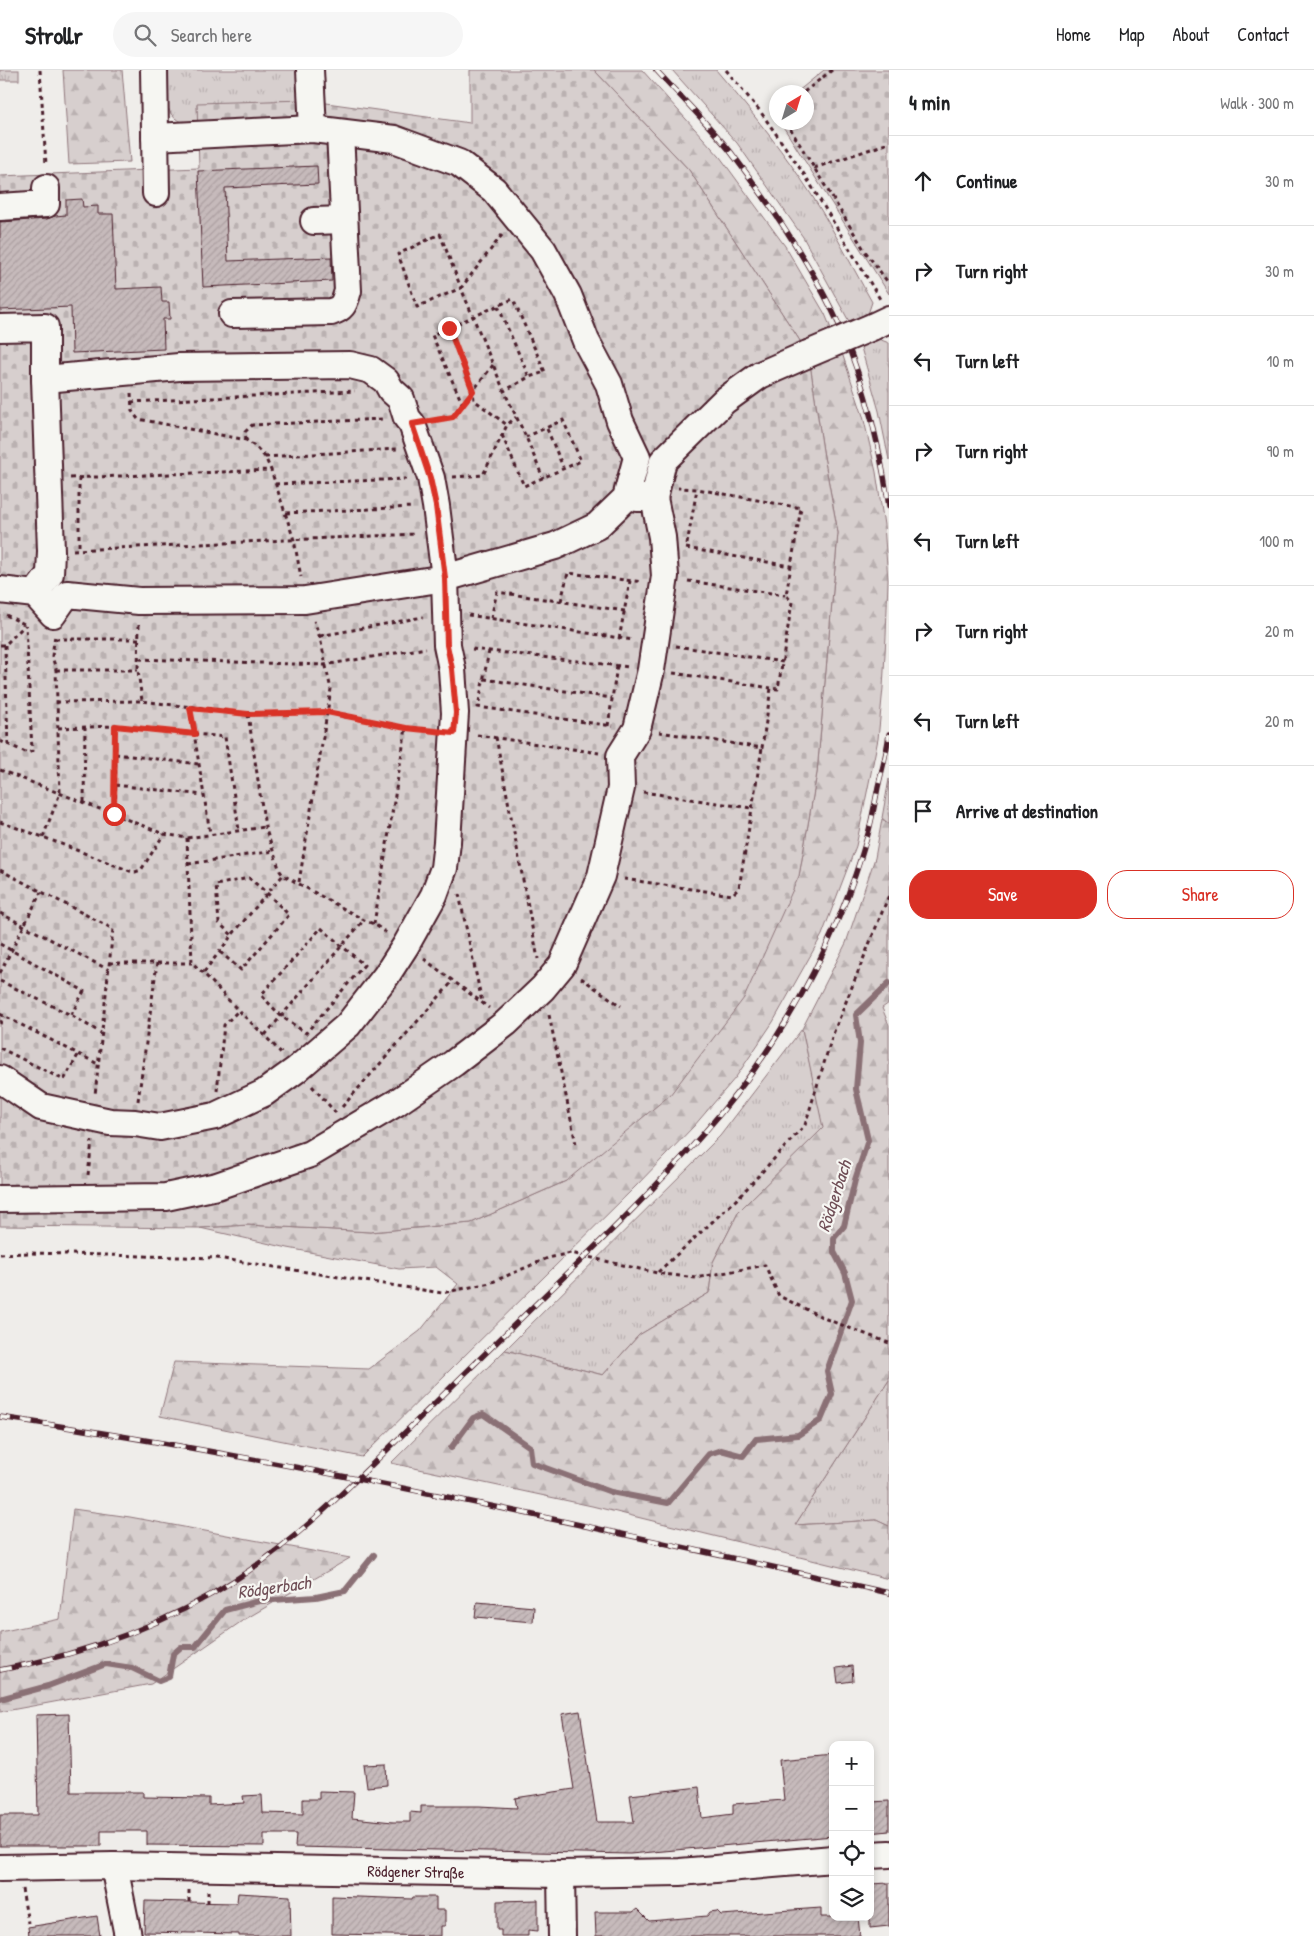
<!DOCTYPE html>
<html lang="en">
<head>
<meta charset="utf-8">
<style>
  :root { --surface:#fff; --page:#f6f6f6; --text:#202124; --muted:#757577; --line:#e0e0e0; --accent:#d93025 }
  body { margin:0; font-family:"Patrick Hand",sans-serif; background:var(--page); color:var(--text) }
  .controls { position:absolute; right:15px; bottom:15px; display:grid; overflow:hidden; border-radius:10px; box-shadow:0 2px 8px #0003 }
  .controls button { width:45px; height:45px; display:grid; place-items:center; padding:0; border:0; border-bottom:1px solid var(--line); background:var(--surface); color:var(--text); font:25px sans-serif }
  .compass { position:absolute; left:769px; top:15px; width:45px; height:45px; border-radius:50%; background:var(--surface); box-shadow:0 2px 8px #0003; rotate:38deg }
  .stop { position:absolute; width:15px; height:15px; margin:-11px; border:4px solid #d93025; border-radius:50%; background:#fff }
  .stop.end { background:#d93025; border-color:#fff; box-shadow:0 1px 5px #0008 }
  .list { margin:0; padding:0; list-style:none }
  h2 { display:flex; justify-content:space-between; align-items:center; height:65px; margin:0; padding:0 20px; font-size:21px }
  h2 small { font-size:16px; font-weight:400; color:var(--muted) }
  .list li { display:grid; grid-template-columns:32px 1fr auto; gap:15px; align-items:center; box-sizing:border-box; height:90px; padding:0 20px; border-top:1px solid var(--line) }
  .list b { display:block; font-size:19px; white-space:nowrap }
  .list em { font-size:16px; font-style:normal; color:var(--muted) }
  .actions { display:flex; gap:10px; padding:15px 20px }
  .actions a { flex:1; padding:11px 0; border:1px solid var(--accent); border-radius:20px; text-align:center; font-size:18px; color:var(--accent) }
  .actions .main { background:var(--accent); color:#fff }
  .icon { flex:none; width:28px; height:28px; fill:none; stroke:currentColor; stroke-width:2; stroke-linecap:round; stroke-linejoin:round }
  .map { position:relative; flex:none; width:889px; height:1866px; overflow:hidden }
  header { display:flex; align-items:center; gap:30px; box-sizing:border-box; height:70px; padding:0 25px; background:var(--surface); border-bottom:1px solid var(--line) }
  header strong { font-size:24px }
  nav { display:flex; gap:28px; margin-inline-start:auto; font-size:18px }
  .search { width:350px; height:45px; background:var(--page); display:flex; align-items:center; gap:12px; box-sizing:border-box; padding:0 18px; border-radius:28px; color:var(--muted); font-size:19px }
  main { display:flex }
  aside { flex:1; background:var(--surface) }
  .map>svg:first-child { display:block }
  .grass { fill:url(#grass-tufts); stroke:#90777c }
  .forest { fill:url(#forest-firs); stroke:#90777c }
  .cemetery { fill:url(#cemetery-stones); stroke:#90777c }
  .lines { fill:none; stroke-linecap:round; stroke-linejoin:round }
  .stream { stroke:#8a6f74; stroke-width:6 }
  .building { fill:url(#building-hatch); stroke:#4a1f2b }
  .minor-casing { stroke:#4a1f2b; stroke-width:30 }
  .path { stroke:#4a1f2b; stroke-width:3; stroke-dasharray:4 4; stroke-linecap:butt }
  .minor { stroke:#f6f6f2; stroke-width:26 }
  .rail-casing { stroke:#4a1f2b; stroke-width:5.5 }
  .rail { stroke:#f6f6f2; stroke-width:4; stroke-dasharray:11; stroke-linecap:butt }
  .minor-bridge-casing { stroke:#4a1f2b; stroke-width:30; stroke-linecap:butt }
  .minor-bridge { stroke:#f6f6f2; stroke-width:26 }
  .route { stroke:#d93025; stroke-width:6 }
  .labels { text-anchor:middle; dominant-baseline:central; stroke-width:4.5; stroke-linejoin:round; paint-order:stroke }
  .street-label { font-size:16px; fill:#4a1f2b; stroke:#f6f6f2 }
  .water-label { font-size:18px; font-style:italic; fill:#6f4e56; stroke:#f6f6f2 }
</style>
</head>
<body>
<header>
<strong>Strollr</strong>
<div class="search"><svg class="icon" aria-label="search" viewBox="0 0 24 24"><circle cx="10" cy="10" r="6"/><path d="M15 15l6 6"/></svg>Search here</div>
<nav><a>Home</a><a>Map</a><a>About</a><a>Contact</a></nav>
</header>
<main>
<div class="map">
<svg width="889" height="1866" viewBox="0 0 889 1866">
  <defs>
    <pattern id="grass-tufts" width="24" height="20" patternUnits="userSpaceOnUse" patternTransform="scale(1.25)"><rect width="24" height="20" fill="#d7cfce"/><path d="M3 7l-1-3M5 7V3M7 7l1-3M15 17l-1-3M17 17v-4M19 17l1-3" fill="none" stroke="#bab1b1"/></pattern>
    <pattern id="forest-firs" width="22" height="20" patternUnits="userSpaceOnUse" patternTransform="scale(1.25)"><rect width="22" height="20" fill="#d7cfce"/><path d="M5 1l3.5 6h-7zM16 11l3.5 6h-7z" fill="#bab1b1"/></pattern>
    <pattern id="cemetery-stones" width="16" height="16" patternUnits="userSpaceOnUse" patternTransform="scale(1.25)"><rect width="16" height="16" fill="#d7cfce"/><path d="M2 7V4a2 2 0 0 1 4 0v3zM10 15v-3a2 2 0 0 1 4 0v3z" fill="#bab1b1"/></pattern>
    <pattern id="building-hatch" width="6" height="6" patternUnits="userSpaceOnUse" patternTransform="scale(1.25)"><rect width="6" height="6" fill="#c6babb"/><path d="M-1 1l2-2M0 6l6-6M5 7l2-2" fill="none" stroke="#ac9fa1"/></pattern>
  </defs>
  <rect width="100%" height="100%" fill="#efedea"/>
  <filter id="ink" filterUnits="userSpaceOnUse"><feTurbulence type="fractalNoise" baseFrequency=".02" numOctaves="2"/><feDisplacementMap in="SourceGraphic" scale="10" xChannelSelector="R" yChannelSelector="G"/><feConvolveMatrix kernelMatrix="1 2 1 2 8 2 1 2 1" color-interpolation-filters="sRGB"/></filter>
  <g filter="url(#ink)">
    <g class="grass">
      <rect x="0" y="0" width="19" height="10"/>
      <path d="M165 0H303L305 30 197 34 198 53C161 56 167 28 165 0Z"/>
      <path d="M672 0H716C746 35 775 71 801 109 828 148 849 191 872 232L867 247 851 255 803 167 737 73Z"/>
      <path d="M876 268 889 273V390L879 341 860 274Z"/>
      <path d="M889 709V754L882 748Z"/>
      <path d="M802 959 824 1058 739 1141 713 1192 709 1223 639 1265 603 1305 505 1280 720 1066Z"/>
      <path d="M889 1310V1456L876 1450 795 1455Z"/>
    </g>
    <g class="forest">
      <path d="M63 0H122L130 92 69 94Z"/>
      <path d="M594 0H642L720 87 785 176 825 244 832 261 802 274 689 100Z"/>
      <path d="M842 283 863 346 876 402 884 455 888 510 886 566 883 618 878 669 856 776 822 865 773 952 736 1007 694 1056 635 1117 362 1387 160 1346 174 1292 369 1299 420 1261 458 1214 436 1197 399 1199 288 1178 200 1158 248 1155 370 1162 471 1153 566 1111 799 806 817 703 838 463 823 381 810 294Z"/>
      <path d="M882 749 889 754V933L882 938 889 955V1310L795 1455 876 1450 889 1456V1509L592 1436 391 1393 505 1280 603 1305 639 1265 709 1223 713 1192 739 1141 823 1058 802 959 846 873 875 788Z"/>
      <path d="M73 1439 130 1447 350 1488 242 1551 151 1614 0 1642V1562L60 1549Z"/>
    </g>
    <g class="cemetery">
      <path d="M470 0H594L689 100 802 274 810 294 823 381 838 463 817 703 799 806 744 928 670 1025 566 1111 471 1153 370 1162 248 1155 200 1158 0 1156V106L199 98 197 33 305 30 470 53Z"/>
      <path d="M824 0H889V224L784 58 782 53 806 52V22H797Z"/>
    </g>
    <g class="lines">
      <g class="stream">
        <path d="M451 1378 473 1348 483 1344 530 1377 532 1393 611 1422 668 1433 709 1384 721 1380 743 1386 756 1369 798 1365 821 1350 832 1324 827 1301 852 1230 845 1203 834 1182V1168L844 1156 855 1110 868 1070 856 1019 860 973 856 945 889 913"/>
        <path d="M0 1629 48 1616 106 1594 132 1598 159 1611 169 1607 173 1584 181 1577H195L225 1540 259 1531 316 1527 345 1521 374 1485"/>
      </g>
    </g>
    <g class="building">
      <path d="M317 96 318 114 225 118 228 191 331 187 332 211 203 217 198 101Z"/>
      <path d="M82 129 83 137 98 136V144H113L116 219 161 217 162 232H169L170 249H163L164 279 72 283 71 237 0 240V152L47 149 55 146 66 145V130Z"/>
      <path d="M477 1532 534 1537 533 1552 475 1547Z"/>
      <path d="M852 1596 853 1611 838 1613 836 1598Z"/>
      <path d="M580 1641 597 1752H634L630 1725 699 1717 702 1748 733 1744V1734L784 1730 780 1690 833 1685V1766L630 1784 295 1777 296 1764H264V1776L147 1775V1761H101V1776H0V1745H38L36 1645 69 1644 71 1722H143V1727L209 1728V1735L244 1733 243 1726 262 1725 263 1743 303 1744V1729H319V1721L354 1722 352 1748 393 1752H410V1742L421 1743V1736H479L517 1738 515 1728 574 1719 562 1644Z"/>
      <path d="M386 1694 387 1715 367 1717 364 1695Z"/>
      <path d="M889 1731V1761L870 1763V1732Z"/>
      <path d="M889 1813V1856L870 1858V1814Z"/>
      <path d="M238 1823 290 1826 291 1866H239V1864L144 1862 145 1831 234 1833 237 1832Z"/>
      <path d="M332 1826 412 1829 413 1827H436V1840H445V1856H441V1866L332 1864Z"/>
      <path d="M538 1830V1861L528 1860V1866H501V1860H497V1831Z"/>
      <path d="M821 1838V1847H858L860 1866H596L595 1842H633L637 1839 649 1851 707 1846 710 1842 717 1841 721 1845Z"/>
      <path d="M97 1846 100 1866H29L28 1857Z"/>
    </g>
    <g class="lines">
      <defs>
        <g id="minor">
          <path d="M154 0 156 123"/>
          <path d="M310 0 313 59"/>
          <path d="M0 137 46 134V118"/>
          <path d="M314 151 344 150"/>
          <path d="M232 244 331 242C344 238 344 233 348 221L340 63"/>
          <path d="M872 257 889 249"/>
          <path d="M0 258 45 257V309L51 481 50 504 35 524"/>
          <path d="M637 428H654L663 391 724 331 760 305 808 284"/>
          <path d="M0 520 35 524 53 544 67 524 139 531 305 530 445 508 555 476 597 456 626 428 637 387 620 351 609 314 586 271 568 225 543 180 494 120 459 93 394 69 313 59 155 67"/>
          <path d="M0 1009 41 1037 110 1052 135 1053 160 1057 215 1046 264 1023 296 1000 348 955 386 906 406 875 434 825 444 798 447 772 455 643 452 599 447 575 445 508 436 436 431 408 412 354 407 348 401 329 391 320 386 311 371 300 350 295 179 297 45 309"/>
          <path d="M0 1129 166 1127 217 1116 310 1084 396 1033 454 993 506 953 543 918 562 895 601 806 621 718 620 686 637 659 651 600 665 506 662 467 654 428"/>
          <path d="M870 1785 889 1784"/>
          <path d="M114 1796 128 1866"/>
          <path id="s1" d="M0 1798 114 1796 561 1804 680 1802 833 1789"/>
          <path d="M561 1804 562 1866"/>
        </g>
      </defs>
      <use href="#minor" class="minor-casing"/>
      <g class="path">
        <path d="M40 0 46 95"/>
        <path d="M726 0 760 41 806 107 880 229"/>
        <path d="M804 22 832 0"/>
        <path d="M786 52 865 181 889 214"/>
        <path d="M814 98 889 73"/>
        <path d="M440 164 461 218 417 237 398 184Z"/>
        <path d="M502 165 461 218 504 321 526 367 543 408"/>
        <path d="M498 236 529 307"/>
        <path d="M449 258 473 321 474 330 507 355"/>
        <path d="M131 323 132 341 138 349 246 370 256 377 265 387 271 400 294 470 301 507"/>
        <path d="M131 332 355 321"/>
        <path d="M463 335 432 265 513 229 545 302 529 307 504 321"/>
        <path d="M435 350 453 347 493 295"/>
        <path d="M547 359 563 397"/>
        <path d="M502 365 524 416 581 391 563 350 526 367"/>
        <path d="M246 370 245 362 252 355 383 349"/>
        <path d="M265 387 397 379"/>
        <path d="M453 407 483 405 507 355 516 347"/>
        <path d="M70 408 271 400"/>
        <path d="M79 408V479"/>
        <path d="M275 414 406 409"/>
        <path d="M286 443 413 437"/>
        <path d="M687 474 697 419"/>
        <path d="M686 478 790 496"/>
        <path d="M73 480 416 464"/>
        <path d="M688 511 785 525"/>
        <path d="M561 531 568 503 642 512"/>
        <path d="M6 545 26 555"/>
        <path d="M468 545 633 570"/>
        <path d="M491 548 497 522 625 541"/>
        <path d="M139 554 138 600 142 631"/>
        <path d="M320 566 423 547"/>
        <path d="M55 569H139"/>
        <path d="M619 569 630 511"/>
        <path d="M0 575H5L25 555"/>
        <path d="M5 575 8 674"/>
        <path d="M676 576 783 592"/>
        <path d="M472 579 629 597"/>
        <path d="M489 581 478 637 613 656"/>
        <path d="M139 589 324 595 426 578"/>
        <path d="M56 600H138"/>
        <path d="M673 603 771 618"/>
        <path d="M484 609 612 628"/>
        <path d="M56 632 142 631 248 644 327 642 406 658 431 660"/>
        <path d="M190 638 210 763"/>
        <path d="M248 644 265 757 280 801 283 805 364 850 374 854 388 864"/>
        <path d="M608 656 617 596"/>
        <path d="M58 658 115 656 225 667 239 760"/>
        <path d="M659 662 762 678 771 618 778 619 792 532 786 525 801 438 697 419 678 418"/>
        <path d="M477 665 599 683"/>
        <path d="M496 667 538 889"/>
        <path d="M0 671 28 683 32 681 26 555"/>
        <path d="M115 684 198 694"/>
        <path d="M0 700 164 764 187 768 265 757"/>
        <path d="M115 715 203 725"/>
        <path d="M643 722 751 738"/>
        <path d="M84 732 85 658"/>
        <path d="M115 744V656"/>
        <path d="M0 752 43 767 130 801 135 802 141 800 164 764"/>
        <path d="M43 767 60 723 56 600 52 586 55 565"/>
        <path d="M187 768 192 893C209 907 222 924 238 940 253 955 268 968 282 984"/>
        <path d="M188 794 274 781"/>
        <path d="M0 800 113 859 95 1025"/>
        <path d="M624 809 732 825 739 818 762 678"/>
        <path d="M299 812 331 619C325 596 323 572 314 551"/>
        <path d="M459 824 482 932"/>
        <path d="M0 843 109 900"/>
        <path d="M374 854 406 658"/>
        <path d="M321 858 364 895 306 963 281 946 261 925Z"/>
        <path d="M0 874 84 921 71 945"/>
        <path d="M220 882 241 900 289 845 267 823 249 808 216 815 219 853 232 865"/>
        <path d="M424 889 489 938"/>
        <path d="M109 893H192"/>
        <path d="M204 902 232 865 283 805"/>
        <path d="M0 903 41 822"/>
        <path d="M581 908 621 936"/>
        <path d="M0 911 71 945 101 963"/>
        <path d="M0 944 98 994"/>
        <path d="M549 945 576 1074"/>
        <path d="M0 954 4 946"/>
        <path d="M265 965 364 850"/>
        <path d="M0 978 64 1010 78 985"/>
        <path d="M312 1016 336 1043"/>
        <path d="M217 1021 224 955 238 941"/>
        <path d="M138 1031 157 893"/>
        <path d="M342 1037 452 912"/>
        <path d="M88 1105 92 1071"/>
        <path d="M0 1184 31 1183 217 1188 442 1223 490 1213 548 1188 571 1183 657 1203 696 1208 765 1195 779 1226 826 1249 889 1273"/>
        <path d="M658 1202 738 1128 805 1055 833 964 889 825"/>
        <path d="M22 1819 28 1853"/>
        <path d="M189 1832V1820"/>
        <path d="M208 1833V1821"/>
      </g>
      <use href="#minor" class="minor"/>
      <defs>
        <g id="rail">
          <path d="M656 0C681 27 707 53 730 81 768 131 804 184 832 240 861 297 879 372 889 436"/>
          <path d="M0 1347C299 1391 594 1457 889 1523"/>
          <path d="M0 1600C85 1584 166 1555 238 1508 293 1472 340 1426 387 1380 424 1344 461 1307 498 1271 567 1203 639 1137 703 1064 779 978 837 874 868 764 872 749 875 733 878 717 882 700 887 682 889 664"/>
        </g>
      </defs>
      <use href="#rail" class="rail-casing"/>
      <use href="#rail" class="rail"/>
      <defs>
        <path id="minor-bridge" d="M808 284 872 257"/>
      </defs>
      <use href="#minor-bridge" class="minor-bridge-casing"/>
      <use href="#minor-bridge" class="minor-bridge"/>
    </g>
  </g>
  <g class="lines" filter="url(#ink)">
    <path class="route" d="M114 744 115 656 195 664 190 638 248 644 327 642 406 658 454 663 456 643 452 599 447 575 445 508 436 436 430 408 412 354 453 347 473 321 449 258"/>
  </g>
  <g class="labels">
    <g class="street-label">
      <text stroke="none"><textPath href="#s1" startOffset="416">Rödgener Straße</textPath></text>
    </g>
    <g class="water-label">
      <text transform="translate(834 1126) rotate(-72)">Rödgerbach</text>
      <text transform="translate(274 1517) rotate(-8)">Rödgerbach</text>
    </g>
  </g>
</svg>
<div class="controls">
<button>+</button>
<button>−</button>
<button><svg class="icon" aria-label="locate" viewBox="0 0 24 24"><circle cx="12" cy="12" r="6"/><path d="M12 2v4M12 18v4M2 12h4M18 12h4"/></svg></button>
<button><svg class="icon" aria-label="layers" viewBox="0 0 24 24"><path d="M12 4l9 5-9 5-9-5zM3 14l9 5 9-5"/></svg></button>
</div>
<svg class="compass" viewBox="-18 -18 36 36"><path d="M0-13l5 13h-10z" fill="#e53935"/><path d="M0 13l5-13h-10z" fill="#757577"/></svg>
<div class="stop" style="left:114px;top:744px"></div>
<div class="stop end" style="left:449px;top:258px"></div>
</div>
<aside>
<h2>4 min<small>Walk · 300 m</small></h2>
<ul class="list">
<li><svg class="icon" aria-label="ahead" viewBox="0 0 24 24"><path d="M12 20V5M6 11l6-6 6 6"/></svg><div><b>Continue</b></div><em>30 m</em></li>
<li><svg class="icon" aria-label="right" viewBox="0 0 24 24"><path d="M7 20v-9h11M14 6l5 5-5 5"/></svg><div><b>Turn right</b></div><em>30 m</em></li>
<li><svg class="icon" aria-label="left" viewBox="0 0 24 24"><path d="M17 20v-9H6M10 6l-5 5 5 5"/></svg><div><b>Turn left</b></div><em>10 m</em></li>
<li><svg class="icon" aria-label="right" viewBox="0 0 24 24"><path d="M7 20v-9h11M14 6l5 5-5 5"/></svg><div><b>Turn right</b></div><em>90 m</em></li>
<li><svg class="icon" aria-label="left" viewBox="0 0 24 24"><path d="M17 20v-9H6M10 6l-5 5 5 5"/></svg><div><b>Turn left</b></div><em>100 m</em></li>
<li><svg class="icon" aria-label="right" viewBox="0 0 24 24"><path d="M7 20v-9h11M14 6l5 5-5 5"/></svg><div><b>Turn right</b></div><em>20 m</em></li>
<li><svg class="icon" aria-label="left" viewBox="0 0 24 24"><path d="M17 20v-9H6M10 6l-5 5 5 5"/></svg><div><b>Turn left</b></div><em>20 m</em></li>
<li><svg class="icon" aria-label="arrive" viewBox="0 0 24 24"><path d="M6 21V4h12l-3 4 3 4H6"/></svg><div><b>Arrive at destination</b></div></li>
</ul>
<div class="actions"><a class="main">Save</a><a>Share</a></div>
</aside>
</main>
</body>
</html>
